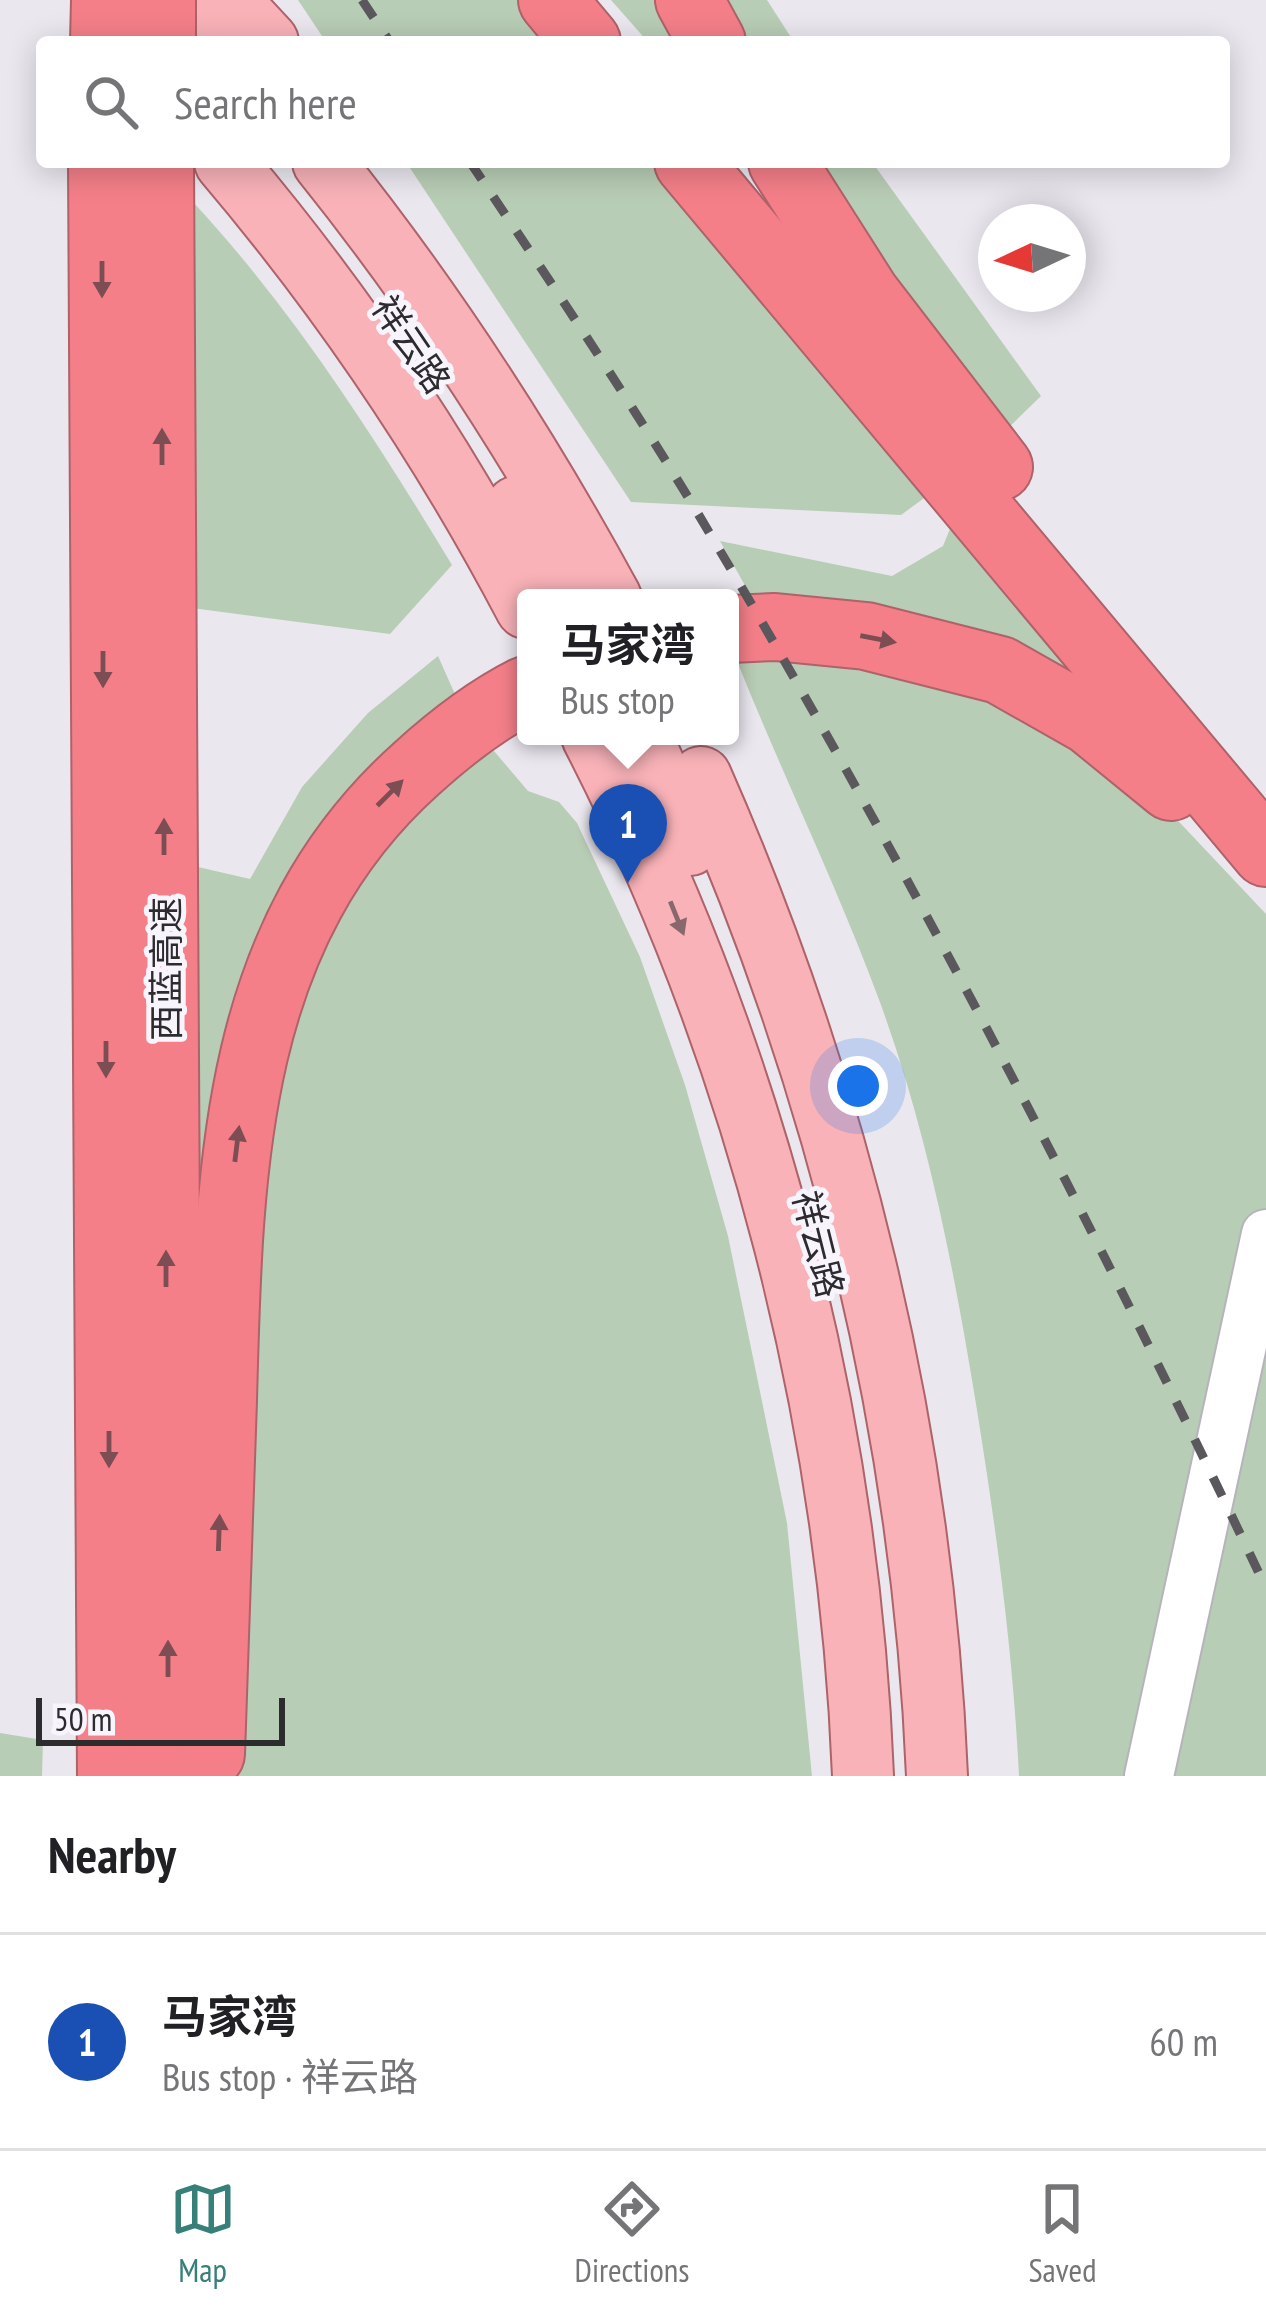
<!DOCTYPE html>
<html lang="en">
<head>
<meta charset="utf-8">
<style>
  :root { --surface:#fff; --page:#f2f2f2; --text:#202124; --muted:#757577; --line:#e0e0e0; --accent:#377f79 }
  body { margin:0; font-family:"PT Sans Narrow","Noto Sans SC",sans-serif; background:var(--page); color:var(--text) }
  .compass { position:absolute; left:978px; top:204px; width:108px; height:108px; border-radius:50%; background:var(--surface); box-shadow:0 6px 30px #0003; rotate:266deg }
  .scale { position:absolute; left:36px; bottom:30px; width:249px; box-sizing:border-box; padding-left:12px; border:6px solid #2c2b2e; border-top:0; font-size:33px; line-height:42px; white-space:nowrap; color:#2c2b2e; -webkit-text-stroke:9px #f7f4fc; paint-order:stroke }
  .you { position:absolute; left:858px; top:1086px; width:42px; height:42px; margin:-30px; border:9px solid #fff; border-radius:50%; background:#1a73e8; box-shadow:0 0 0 18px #1a73e833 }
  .badge { display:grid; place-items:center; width:78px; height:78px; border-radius:50%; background:var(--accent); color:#fff; font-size:39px; font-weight:700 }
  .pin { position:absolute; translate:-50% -99px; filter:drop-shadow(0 3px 6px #0008) }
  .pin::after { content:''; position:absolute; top:63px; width:42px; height:36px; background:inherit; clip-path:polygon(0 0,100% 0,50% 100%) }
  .popup { position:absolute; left:517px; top:589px; width:222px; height:156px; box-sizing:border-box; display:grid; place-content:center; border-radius:12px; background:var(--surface); filter:drop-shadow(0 3px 9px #0005); font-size:39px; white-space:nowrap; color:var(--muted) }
  .popup b { font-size:45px; color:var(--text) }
  .popup::after { content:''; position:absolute; left:50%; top:100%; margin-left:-24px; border:24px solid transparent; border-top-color:var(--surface) }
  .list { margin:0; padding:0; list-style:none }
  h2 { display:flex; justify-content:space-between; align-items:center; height:156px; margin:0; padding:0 48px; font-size:51px }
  h2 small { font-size:39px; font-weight:400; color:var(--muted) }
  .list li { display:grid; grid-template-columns:78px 1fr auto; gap:36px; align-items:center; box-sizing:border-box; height:216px; padding:0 48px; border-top:3px solid var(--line) }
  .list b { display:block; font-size:45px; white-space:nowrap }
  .list p { margin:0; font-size:39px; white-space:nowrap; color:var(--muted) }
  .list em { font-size:39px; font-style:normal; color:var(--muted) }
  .icon { flex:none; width:66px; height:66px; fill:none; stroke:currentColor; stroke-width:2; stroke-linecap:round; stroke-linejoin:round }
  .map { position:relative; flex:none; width:1266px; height:1776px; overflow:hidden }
  .search { position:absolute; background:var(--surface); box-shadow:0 6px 30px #0003; left:36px; right:36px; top:36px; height:132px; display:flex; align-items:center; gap:30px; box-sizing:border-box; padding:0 42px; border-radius:12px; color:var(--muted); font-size:45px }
  .sheet { height:372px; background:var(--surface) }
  nav { display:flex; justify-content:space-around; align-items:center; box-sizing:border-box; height:168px; border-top:3px solid var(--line); background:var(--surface); font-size:33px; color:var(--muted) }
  nav a { display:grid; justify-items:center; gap:6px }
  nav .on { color:var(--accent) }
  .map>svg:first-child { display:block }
  .green { fill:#b8cdb5 }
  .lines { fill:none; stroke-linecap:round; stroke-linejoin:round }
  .minor-casing { stroke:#b6b3bb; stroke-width:52 }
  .major-casing { stroke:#ae6269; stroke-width:64 }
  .highway-casing { stroke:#ae6269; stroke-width:70 }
  .minor { stroke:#fff; stroke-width:48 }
  .major { stroke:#f8b2b8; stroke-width:60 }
  .highway { stroke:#f47f89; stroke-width:66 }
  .rail { stroke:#5a585c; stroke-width:9; stroke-dasharray:21 21; stroke-linecap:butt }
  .highway-bridge-casing { stroke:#ae6269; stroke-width:70; stroke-linecap:butt }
  .highway-bridge { stroke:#f47f89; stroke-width:66 }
  .oneway { fill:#7c4d52 }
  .oneway2 { fill:#88686c }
  .labels { text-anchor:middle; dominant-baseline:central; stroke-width:10; stroke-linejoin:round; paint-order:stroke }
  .street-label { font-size:36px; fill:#2c2b2e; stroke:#f7f4fc }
</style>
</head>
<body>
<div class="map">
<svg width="1266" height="1776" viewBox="0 0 1266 1776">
  <rect width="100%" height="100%" fill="#eae7ef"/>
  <g class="green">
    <path d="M298 0H520L555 42H326Z"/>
    <path d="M611 0H672L695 42H648Z"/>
    <path d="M715 0H767L794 42H739Z"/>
    <path d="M406 162H655L931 493 901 515 631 502Z"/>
    <path d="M810 162H872L1041 396 1004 432Z"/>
    <path d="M193 202C294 311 375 438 452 565L390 634 192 608Z"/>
    <path d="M956 514 1098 689 756 605 720 541 892 576 943 546Z"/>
    <path d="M733 651 793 654 999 695 1166 808 1266 914V1776H1019C1013 1651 996 1528 976 1404 954 1269 928 1135 881 1005 837 885 780 770 733 651Z"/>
    <path d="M438 656 462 710 358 806 199 1261 198 867 250 879 302 787 368 713Z"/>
    <path d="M488 744 528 791 559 802 577 823 640 957 685 1085 728 1236 787 1523 812 1776H233L251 1278 293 1003 360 869Z"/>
    <path d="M0 1733 43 1740 42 1776H0Z"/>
  </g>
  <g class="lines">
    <defs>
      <path id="minor" d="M1149 1776 1266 1234"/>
      <g id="major">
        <path d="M176 0 216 42"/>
        <path d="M229 0 268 42"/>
        <path d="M225 162C342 300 442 448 526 608"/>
        <path d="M323 162C433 299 527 444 611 598"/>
        <path d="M516 507 569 598"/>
        <path d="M592 736C756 1055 849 1418 863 1776"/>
        <path d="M641 736 690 845"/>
        <path d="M701 777C839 1090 923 1434 937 1776"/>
      </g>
      <g id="highway">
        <path d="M552 0 587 42"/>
        <path d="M689 0 712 42"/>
        <path d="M102 162 111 1776"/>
        <path d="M160 162 169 1776"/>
        <path d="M688 162 1266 853"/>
        <path d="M782 162 866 294 999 467"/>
        <path d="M730 629 775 627 866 636 1000 670 1090 721 1171 787"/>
        <path d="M211 1754C216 1636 220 1518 223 1400 229 1171 232 934 416 769 449 739 486 710 526 690"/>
      </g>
    </defs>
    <use href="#minor" class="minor-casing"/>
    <use href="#major" class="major-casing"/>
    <use href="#highway" class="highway-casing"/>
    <use href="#minor" class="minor"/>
    <use href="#major" class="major"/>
    <use href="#highway" class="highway"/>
    <g class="rail">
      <path d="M362 0 390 42"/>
      <path d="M470 162C544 272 619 384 688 497 900 850 1090 1217 1266 1588"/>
    </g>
    <defs>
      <g id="highway-bridge">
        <path d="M104 42 105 0"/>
        <path d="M162 42V0"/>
      </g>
    </defs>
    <use href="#highway-bridge" class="highway-bridge-casing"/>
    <use href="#highway-bridge" class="highway-bridge"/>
  </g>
  <defs><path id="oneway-solid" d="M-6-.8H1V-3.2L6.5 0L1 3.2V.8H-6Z" transform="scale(3)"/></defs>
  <g class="oneway">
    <use href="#oneway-solid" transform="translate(102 279) rotate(90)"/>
    <use href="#oneway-solid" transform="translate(162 447) rotate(-90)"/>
    <use href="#oneway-solid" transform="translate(878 639) rotate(11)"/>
    <use href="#oneway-solid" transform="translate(103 669) rotate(90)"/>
    <use href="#oneway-solid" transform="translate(390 793) rotate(-45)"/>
    <use href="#oneway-solid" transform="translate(164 837) rotate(-90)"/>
    <use href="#oneway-solid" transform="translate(106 1059) rotate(90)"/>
    <use href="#oneway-solid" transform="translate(237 1144) rotate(-83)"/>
    <use href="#oneway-solid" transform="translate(166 1269) rotate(-90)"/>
    <use href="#oneway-solid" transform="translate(109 1449) rotate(90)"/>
    <use href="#oneway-solid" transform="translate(219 1533) rotate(-88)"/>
    <use href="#oneway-solid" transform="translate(168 1659) rotate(-90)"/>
  </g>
  <use class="oneway2" href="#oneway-solid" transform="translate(677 918) rotate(68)"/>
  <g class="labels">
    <g class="street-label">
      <text transform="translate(412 344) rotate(56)">祥云路</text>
      <text transform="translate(165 969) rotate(-90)">西蓝高速</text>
      <text transform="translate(819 1244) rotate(76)">祥云路</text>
    </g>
  </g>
</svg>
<svg class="compass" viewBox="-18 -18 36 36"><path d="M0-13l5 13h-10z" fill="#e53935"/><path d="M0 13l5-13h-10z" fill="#757577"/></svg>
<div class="scale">50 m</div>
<div class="you"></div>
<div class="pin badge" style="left:628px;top:883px;background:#1a4fb4">1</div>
<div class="popup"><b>马家湾</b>Bus stop</div>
<div class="search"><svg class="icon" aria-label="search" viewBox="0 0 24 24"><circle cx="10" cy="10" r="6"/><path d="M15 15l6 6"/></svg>Search here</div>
</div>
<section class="sheet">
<h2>Nearby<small></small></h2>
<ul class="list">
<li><span class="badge" style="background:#1a4fb4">1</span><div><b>马家湾</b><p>Bus stop · 祥云路</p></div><em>60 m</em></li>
</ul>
</section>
<nav>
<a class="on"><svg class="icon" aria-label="map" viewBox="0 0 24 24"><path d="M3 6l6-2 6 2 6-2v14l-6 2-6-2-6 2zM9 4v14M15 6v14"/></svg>Map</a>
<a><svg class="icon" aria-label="directions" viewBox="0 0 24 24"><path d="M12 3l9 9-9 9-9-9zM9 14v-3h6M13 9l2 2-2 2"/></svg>Directions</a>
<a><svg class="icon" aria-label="saved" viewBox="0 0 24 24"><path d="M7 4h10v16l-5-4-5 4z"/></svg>Saved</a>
</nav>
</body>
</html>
